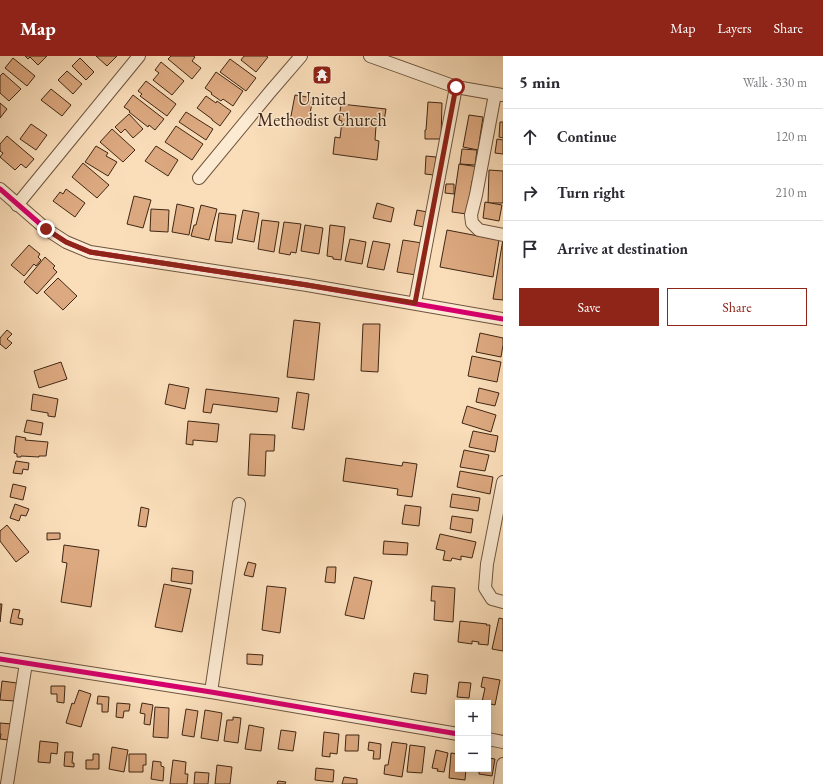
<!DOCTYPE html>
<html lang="en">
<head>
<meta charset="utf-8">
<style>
  :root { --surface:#fff; --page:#f2f2f3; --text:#2b2b33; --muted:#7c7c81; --line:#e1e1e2; --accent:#8f2418 }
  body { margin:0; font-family:"EB Garamond",serif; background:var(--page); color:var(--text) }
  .controls { position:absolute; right:12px; bottom:12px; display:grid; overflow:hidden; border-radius:0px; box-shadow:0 2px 10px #0003 }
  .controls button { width:36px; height:36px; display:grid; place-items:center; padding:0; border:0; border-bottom:1px solid var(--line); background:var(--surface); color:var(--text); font:20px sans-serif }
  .stop { position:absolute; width:12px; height:12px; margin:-9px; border:3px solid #8f2418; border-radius:50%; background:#fff }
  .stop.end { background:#8f2418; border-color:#fff; box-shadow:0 1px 4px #0008 }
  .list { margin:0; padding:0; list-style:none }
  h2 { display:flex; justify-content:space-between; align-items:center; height:52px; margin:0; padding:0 16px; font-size:17px }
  h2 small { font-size:13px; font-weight:400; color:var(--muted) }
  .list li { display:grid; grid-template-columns:26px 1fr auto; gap:12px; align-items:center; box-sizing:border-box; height:56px; padding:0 16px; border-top:1px solid var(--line) }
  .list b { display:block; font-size:15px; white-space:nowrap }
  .list em { font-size:13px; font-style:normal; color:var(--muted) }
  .actions { display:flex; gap:8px; padding:12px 16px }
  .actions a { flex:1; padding:9px 0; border:1px solid var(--accent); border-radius:0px; text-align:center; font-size:14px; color:var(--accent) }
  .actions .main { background:var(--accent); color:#fff }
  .icon { flex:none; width:22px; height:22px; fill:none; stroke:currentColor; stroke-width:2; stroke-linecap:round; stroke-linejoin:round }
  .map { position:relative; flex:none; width:503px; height:728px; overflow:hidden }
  header { display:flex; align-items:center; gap:24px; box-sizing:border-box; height:56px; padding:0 20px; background:var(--accent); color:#fff }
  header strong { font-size:19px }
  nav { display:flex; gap:22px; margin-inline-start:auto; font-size:14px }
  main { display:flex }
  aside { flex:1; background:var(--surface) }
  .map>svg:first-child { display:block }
  .building { fill:#dda980; stroke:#402715 }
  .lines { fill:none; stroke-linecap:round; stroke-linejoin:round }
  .minor-casing { stroke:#6e553e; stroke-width:14 }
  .minor { stroke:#fcead2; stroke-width:12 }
  .cycleway-casing { stroke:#fcead2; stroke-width:8 }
  .cycleway { stroke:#d6006c; stroke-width:5 }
  .route { stroke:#8f2418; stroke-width:5 }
  .labels { text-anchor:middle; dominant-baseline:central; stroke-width:3; stroke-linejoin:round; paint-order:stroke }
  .poi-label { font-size:18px; fill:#402715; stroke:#fcead2 }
</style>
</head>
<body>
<header>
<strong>Map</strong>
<nav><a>Map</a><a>Layers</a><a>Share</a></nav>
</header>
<main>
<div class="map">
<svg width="503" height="728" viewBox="0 0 503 728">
  <rect width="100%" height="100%" fill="#fadeba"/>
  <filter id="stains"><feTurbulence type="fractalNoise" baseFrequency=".005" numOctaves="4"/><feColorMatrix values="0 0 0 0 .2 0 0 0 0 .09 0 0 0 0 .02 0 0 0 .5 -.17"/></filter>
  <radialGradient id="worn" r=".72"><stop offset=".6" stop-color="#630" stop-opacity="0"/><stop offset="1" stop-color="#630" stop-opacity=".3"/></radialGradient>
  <g class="building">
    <path d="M25 0H47L38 9 30 1 28 3Z"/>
    <path d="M96 0H117L107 10Z"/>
    <path d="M171 0H193L195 1 192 5 201 12 192 23 168 3Z"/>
    <path d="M244 0H266L268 1 256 16 241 4Z"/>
    <path d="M13 2 35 20 27 30 5 12Z"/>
    <path d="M80 2 94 16 86 24 72 10Z"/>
    <path d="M230 3 256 22 246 35 220 16Z"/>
    <path d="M161 6 184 25 172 39 153 24 159 17 155 14Z"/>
    <path d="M67 15 82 28 73 38 58 24Z"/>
    <path d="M216 16 243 35 233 50 223 43 221 45 211 38 212 37 205 32Z"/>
    <path d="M3 17 21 33 9 45 0 37V20Z"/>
    <path d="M146 25 176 48 167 60 140 40 142 38 138 35Z"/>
    <path d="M51 33 71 49 62 60 41 44Z"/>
    <path d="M133 39 164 63 155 74 149 69 148 71 129 56 130 55 124 51Z"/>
    <path d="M295 39 313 42 308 68 290 65Z"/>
    <path d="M206 40 216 47 217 45 231 55 220 70 212 64V63L197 52Z"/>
    <path d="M428 46 442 47 441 83H425V74H426Z"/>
    <path d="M0 47 7 53 0 62Z"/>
    <path d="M341 48 386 53 383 71 376 70 375 84 379 85 377 104 333 98 335 81 340 82 342 65 339 64Z"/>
    <path d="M186 56 213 73 206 84 179 66Z"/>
    <path d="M129 58 143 73 133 82 125 73 121 77 115 71Z"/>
    <path d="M469 59 483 61 478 94 463 91Z"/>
    <path d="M500 66H503V82L499 81Z"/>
    <path d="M31 68 47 79 36 94 20 83Z"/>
    <path d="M176 70 203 88 192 104 165 86Z"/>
    <path d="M112 73 135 94 123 106 100 86Z"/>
    <path d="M7 80 34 103 26 112 21 108 15 114 0 101 3 97 0 95V88Z"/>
    <path d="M497 83 503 84V98L495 97Z"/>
    <path d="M96 90 108 97 106 100 117 106 108 120 85 106Z"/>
    <path d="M156 90 178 104 168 120 145 105Z"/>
    <path d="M462 93 477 94 475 109 460 108Z"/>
    <path d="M426 100 436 101 434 119 425 118Z"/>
    <path d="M83 107 109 129 97 142 72 121Z"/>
    <path d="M459 108 479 111 477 126 472 125 467 158 452 156Z"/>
    <path d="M489 114 503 115V147H488Z"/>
    <path d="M446 128H454V138L445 137Z"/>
    <path d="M66 133 85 147 75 161 53 145 60 136 63 138Z"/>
    <path d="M134 140 151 144 143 172 127 168Z"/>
    <path d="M485 146 502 149 499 165 483 162Z"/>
    <path d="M377 147 394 152 391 166 373 162Z"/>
    <path d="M177 148 194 152 189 179 172 176Z"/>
    <path d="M201 149 217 153 209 184 191 180 194 169H196Z"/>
    <path d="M151 153 169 154 168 176 150 175Z"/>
    <path d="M243 154 259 157 254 186 237 183Z"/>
    <path d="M417 154 427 156 424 171 414 169Z"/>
    <path d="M219 157 236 159 232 187 215 185Z"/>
    <path d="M262 164 279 166 274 196 258 193Z"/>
    <path d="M284 166 301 168 296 197 291 196 290 199 279 197Z"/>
    <path d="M305 169 323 172 319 198 301 195Z"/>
    <path d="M330 169 345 171 341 204 333 203V201L327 200Z"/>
    <path d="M447 174 499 184 493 221 440 211Z"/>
    <path d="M350 183 366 186 362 208 345 205Z"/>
    <path d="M503 183V244L493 243Z"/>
    <path d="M403 184 422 187 416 219 397 216Z"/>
    <path d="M373 185 390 188 384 214 367 211Z"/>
    <path d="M29 189 40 198 38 201 41 204 36 210 34 208 24 220 11 209Z"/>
    <path d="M45 201 55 210 53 212 57 216 37 238 24 226Z"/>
    <path d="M58 222 77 240 63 254 44 236Z"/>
    <path d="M294 264 320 267 314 324 287 321Z"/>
    <path d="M363 268H380L378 316 361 315Z"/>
    <path d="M7 274 12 278 7 283 12 287 6 293 0 288V282Z"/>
    <path d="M480 277 503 282V289L501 301 476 296Z"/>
    <path d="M472 300 501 306 497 326 468 320Z"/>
    <path d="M61 306 67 323 39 332 34 315Z"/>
    <path d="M169 328 189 332 185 353 165 348Z"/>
    <path d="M479 332 499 337 495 350 476 346Z"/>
    <path d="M206 333 279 342 277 356 213 348 211 357 203 356Z"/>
    <path d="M297 336 309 338 304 374 292 372Z"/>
    <path d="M33 338 58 343 55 361 48 360V357L31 354Z"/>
    <path d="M467 350 496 359 491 376 462 367Z"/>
    <path d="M27 364 43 367 41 379 24 376Z"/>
    <path d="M188 365 219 368 217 386 193 384V389L186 388Z"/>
    <path d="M473 375 498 380 495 396 469 391Z"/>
    <path d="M250 378 275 379 274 395H266L265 420 248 419Z"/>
    <path d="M16 380 26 382 25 384 48 386 46 400H39V401L21 400V401H17V398L14 397Z"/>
    <path d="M464 394 489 399 485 415 460 411Z"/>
    <path d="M346 402 402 410 403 406 417 408 412 441 397 439 398 433 343 425Z"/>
    <path d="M16 405 29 407 28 414 23 413 22 418 13 417Z"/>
    <path d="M460 415 493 421 490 438 457 431Z"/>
    <path d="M13 428 26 431 23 444 10 441Z"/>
    <path d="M452 438 480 442 478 455 450 451Z"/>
    <path d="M15 448 29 453 26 460 21 459 19 465 10 462Z"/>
    <path d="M405 449 421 451 419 470 402 468Z"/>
    <path d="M141 451 149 453 146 471 138 470Z"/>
    <path d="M452 460 473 463 471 477 450 473Z"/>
    <path d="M7 469 29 496 16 506 0 485V475Z"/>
    <path d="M47 477H60V483L47 484Z"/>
    <path d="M440 478 476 486 472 502 461 500V504L452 502 451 505 443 504 445 495 436 493Z"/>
    <path d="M384 485 408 487 407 499 383 498Z"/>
    <path d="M64 489 99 494 91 551 61 546 67 507 62 506Z"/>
    <path d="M248 506 256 508 253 521 244 519Z"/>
    <path d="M327 511H336L335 527 325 526Z"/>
    <path d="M172 512 193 515 192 528 171 525Z"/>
    <path d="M354 521 372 525 364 563 345 559Z"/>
    <path d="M164 528 191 533 182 576 155 571Z"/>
    <path d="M267 530 286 532 280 577 262 574Z"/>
    <path d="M432 530 455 532 453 566 434 564 435 545H431Z"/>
    <path d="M0 548H2L0 566Z"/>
    <path d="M13 553 20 554 18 562 23 563 22 569 10 567Z"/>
    <path d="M499 562 503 563V595L492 593Z"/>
    <path d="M460 565 487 568 486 569H490L488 589 478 588 479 586 472 585V588L458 586Z"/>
    <path d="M247 598 263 599 262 609 247 608Z"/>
    <path d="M414 617 428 619 426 638 411 636Z"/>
    <path d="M483 621 500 624 495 649 482 646 485 632 481 631Z"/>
    <path d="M2 625 17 627 15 645 0 644Z"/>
    <path d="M459 626 471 627 469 642 457 641Z"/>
    <path d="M51 630H65L64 647 57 646V638H51Z"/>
    <path d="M79 634 91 638 81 671 66 667 72 647 74 648Z"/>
    <path d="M98 640 109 641 108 656H102V648H97Z"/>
    <path d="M117 647 130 648 129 655H124L123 662 116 661Z"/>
    <path d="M142 647 153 649 150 669 144 668 145 658 140 657Z"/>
    <path d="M155 651 169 652 168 682 153 681Z"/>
    <path d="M186 653 198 655 194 681 182 679Z"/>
    <path d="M205 654 222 657 218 685 201 682Z"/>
    <path d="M233 661 241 662 238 687 224 685 227 664H233Z"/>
    <path d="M0 667 12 668 9 684 0 683 1 678H0Z"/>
    <path d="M249 669 264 672 261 695 245 693Z"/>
    <path d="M281 674 296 676 293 695 278 693Z"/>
    <path d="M324 676 339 678 337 698 330 697V701L322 700Z"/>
    <path d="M346 679H359L358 695H345Z"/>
    <path d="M40 685 58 687 57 698 51 697 50 707 38 706Z"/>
    <path d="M369 686 381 688 380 703H373L374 695 368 694Z"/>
    <path d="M392 686 407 688 402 721 384 718 385 709H388Z"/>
    <path d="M410 689 425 691 422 717 407 716Z"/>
    <path d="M112 691 128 694 124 716 109 713Z"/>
    <path d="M436 694 448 697 444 716 437 715 438 713 432 712Z"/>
    <path d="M65 696H73L72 707H74V711L64 710Z"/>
    <path d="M451 697 458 698V713H466L465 724 449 722Z"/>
    <path d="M93 698H99V713H86V704H93Z"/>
    <path d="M129 698H146V709H143V716H129Z"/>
    <path d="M488 702 495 703 492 720 479 718V713H488Z"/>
    <path d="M173 704 186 706 185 718H188L187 728H170Z"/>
    <path d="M153 705 161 706V710L164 711 163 725 151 723Z"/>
    <path d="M217 709 232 711 230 728H215Z"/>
    <path d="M316 712 334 714 333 726 315 724Z"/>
    <path d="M195 716 209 717 208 728H194Z"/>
    <path d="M344 721 357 723V728H342Z"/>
    <path d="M278 725 286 726 285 728H277Z"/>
  </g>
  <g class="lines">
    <defs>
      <g id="minor">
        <path d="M370 0 456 31 502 39"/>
        <path d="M495 38 476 139 471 159 472 167 479 174 503 179"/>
        <path d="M199 122 270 36 301 0"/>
        <path d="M0 133 46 173 66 186 90 196 307 229 503 263"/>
        <path d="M17 149 139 0"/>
        <path d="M415 247 456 31"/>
        <path d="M503 426 487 508 485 532 492 543 503 546"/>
        <path d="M0 603 211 636 458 678"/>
        <path d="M211 636 239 448"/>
        <path d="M488 683 503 686"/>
        <path d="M7 728 26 607"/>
        <path d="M500 728 503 708"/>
      </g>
    </defs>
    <use href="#minor" class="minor-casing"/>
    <use href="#minor" class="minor"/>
    <defs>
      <g id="cycleway">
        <path d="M0 133 46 173 66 186 90 196 307 229 503 263"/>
        <path d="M0 603 211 636 458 678"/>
      </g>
    </defs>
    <use href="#cycleway" class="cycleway-casing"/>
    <use href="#cycleway" class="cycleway"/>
  </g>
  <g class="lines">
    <path class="route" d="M46 173 66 186 90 196 307 229 415 247 456 31"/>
  </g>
  <defs>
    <symbol id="temple-square" viewBox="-11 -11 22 22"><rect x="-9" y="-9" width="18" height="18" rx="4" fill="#8f2418" stroke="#fcead2"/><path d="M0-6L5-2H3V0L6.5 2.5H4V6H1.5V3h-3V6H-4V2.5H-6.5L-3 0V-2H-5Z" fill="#fff"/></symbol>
  </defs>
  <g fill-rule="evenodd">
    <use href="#temple-square" x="311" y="8" width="22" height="22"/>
  </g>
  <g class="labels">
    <g class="poi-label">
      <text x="322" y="42">United<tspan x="322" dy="21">Methodist Church</tspan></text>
    </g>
  </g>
  <rect width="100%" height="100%" filter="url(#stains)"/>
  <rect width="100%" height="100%" fill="url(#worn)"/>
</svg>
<div class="controls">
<button>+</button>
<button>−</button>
</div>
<div class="stop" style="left:456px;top:31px"></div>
<div class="stop end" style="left:46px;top:173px"></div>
</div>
<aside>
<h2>5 min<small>Walk · 330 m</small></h2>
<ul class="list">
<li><svg class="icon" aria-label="ahead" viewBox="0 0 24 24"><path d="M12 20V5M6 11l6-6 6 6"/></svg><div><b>Continue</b></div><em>120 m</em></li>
<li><svg class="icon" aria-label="right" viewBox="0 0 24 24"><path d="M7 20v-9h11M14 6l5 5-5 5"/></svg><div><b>Turn right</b></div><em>210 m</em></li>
<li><svg class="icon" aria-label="arrive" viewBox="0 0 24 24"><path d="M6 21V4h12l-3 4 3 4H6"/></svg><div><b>Arrive at destination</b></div></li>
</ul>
<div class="actions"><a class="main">Save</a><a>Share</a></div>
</aside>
</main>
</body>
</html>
